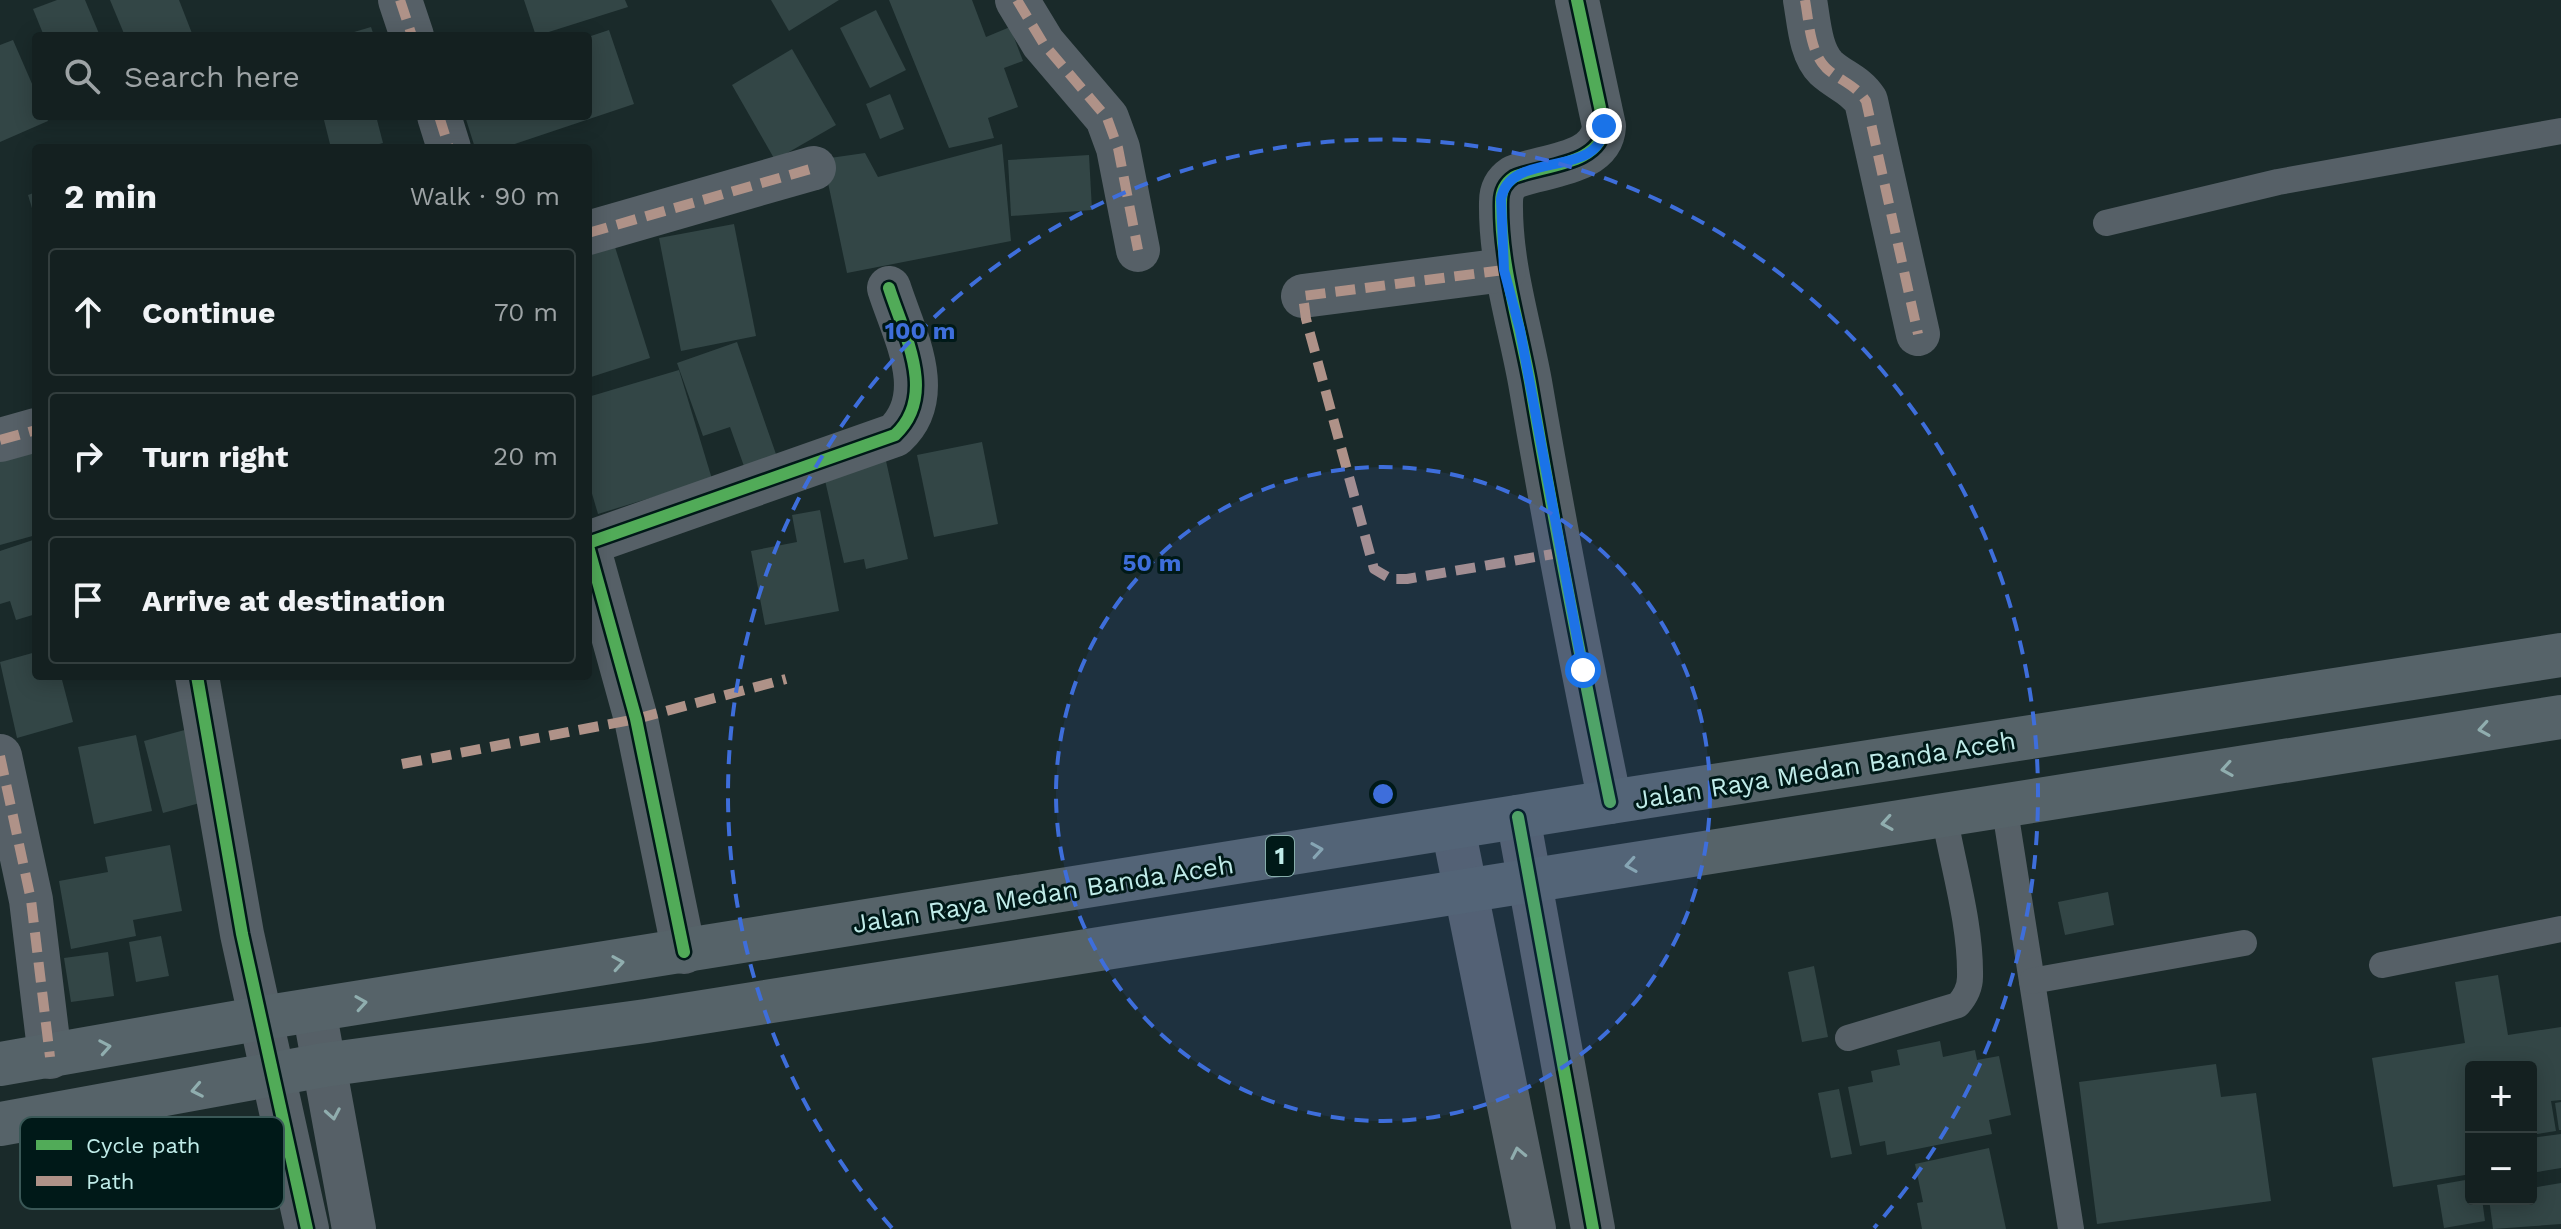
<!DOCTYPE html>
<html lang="en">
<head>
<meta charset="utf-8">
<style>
  :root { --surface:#142020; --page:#1d2829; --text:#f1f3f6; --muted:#9da3a5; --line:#333e3e }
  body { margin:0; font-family:"Work Sans",sans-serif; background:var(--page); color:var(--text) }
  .controls { position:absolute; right:24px; bottom:24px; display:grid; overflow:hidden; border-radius:8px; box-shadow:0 4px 20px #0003 }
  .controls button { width:72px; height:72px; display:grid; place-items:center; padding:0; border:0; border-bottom:2px solid var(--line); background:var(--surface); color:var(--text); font:40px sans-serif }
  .stop { position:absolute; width:24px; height:24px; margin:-18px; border:6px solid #1a73e8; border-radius:50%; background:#fff }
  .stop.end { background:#1a73e8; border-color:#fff; box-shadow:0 2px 8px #0008 }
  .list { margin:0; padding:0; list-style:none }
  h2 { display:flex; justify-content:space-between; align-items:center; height:104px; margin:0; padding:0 32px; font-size:34px }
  h2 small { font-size:26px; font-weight:400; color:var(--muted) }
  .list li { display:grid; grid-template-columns:52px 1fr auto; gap:24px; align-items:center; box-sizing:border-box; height:128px; margin:0 16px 16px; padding:0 16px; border:2px solid var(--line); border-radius:8px }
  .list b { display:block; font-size:30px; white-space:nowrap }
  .list em { font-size:26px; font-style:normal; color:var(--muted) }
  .icon { flex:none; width:44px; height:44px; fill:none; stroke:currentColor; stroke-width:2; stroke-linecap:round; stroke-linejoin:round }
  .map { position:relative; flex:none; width:2561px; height:1229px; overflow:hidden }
  .search { position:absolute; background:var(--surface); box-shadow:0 4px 20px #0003; left:32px; top:32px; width:560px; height:88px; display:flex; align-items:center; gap:20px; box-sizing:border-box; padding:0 28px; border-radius:8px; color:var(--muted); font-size:30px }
  .panel { position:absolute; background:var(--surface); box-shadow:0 4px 20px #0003; left:32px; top:144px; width:560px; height:536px; border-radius:8px }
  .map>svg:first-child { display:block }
  .building { fill:#334646 }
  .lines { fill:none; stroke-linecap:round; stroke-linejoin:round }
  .service { stroke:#566067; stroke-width:26 }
  .minor { stroke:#566067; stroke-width:44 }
  .trunk { stroke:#566369; stroke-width:44 }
  .quiet { stroke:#af9288; stroke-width:10; stroke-dasharray:20 10; stroke-linecap:butt }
  .cycleway-casing { stroke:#001918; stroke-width:17 }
  .cycleway { stroke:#51ab58; stroke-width:12 }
  .oneway { stroke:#90aeaf }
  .oneway2 { stroke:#90adae }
  .route { stroke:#1a73e8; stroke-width:10 }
  .ring { fill:none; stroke:#3e6edb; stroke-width:4; stroke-dasharray:14 10 }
  .labels { text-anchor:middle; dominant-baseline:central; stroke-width:6; stroke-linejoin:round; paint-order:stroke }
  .shield { fill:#001918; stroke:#86adaa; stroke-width:2 }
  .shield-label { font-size:24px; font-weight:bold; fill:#c0ece9 }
  .street-label { font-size:26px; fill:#c0ece9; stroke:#001918 }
  .key { fill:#001918; stroke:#3a5857; stroke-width:2 }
  .key-label { font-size:22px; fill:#c0ece9 }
  .centre { fill:#3e6edb; stroke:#001918; stroke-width:4 }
  .ring-label { font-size:24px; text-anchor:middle; font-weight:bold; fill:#3e6edb; stroke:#001918; stroke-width:6; stroke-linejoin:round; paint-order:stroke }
</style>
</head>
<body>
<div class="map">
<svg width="2561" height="1229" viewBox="0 0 2561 1229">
  <rect width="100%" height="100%" fill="#1a2a2a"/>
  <g class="building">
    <path d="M57 0H85L100 36H44L33 9Z"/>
    <path d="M110 0H179L193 36H125Z"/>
    <path d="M524 0H625L628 7 536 36Z"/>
    <path d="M771 0H839L789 31Z"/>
    <path d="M889 0H972L986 37 1010 27 1023 61 1004 68 1018 107 988 118 994 138 949 148Z"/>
    <path d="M876 10 906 70 870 88 840 28Z"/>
    <path d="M371 27 374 36H344V35Z"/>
    <path d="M609 30 634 104 503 148H475L465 116H588V37Z"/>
    <path d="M13 40 36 93V116H46L48 121 0 142V45Z"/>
    <path d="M792 49 836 125 775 160 732 85Z"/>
    <path d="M890 94 904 129 880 139 866 104Z"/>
    <path d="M323 116H376L383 143 365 148H331Z"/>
    <path d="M1002 144 1011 241 847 273 823 159 865 153 878 177Z"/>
    <path d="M1089 155 1092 210 1011 216 1008 160Z"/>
    <path d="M36 192V218H35L28 195Z"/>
    <path d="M734 224 756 336 681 351 659 238Z"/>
    <path d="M615 247 650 358 588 378V255Z"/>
    <path d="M737 342 777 457 745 469 730 427 703 436 677 363Z"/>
    <path d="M679 370 712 479 598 514 588 480V397Z"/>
    <path d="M982 442 998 524 934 537 917 455Z"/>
    <path d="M36 447V535L0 545V456Z"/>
    <path d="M886 461 908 559 866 569 864 559 844 563 824 476Z"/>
    <path d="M820 510 839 611 765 625 751 551 797 542 792 515Z"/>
    <path d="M36 539V614L16 620 10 601 0 604V551Z"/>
    <path d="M36 652V676H61L73 722 17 738 0 662Z"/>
    <path d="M192 728 211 800 163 813 144 741Z"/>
    <path d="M136 735 152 811 94 824 78 747Z"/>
    <path d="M170 845 182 911 133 920 136 936 71 949 59 881 108 872 105 857Z"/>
    <path d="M2108 892 2114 925 2065 935 2058 902Z"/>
    <path d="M161 936 169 976 136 982 129 942Z"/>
    <path d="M108 952 114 996 71 1002 64 958Z"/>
    <path d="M1814 966 1828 1037 1802 1042 1788 972Z"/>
    <path d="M2498 975 2508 1035 2561 1027V1100L2551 1101 2556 1131 2531 1135V1067H2471V1174L2393 1187 2372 1058 2465 1043 2455 982Z"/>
    <path d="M1940 1041 1943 1057 1975 1050 1977 1060 1999 1056 2011 1115 1989 1120 1992 1134 1887 1155 1885 1141 1860 1146 1848 1087 1873 1082 1871 1071 1900 1065 1897 1050Z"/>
    <path d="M2216 1064 2221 1097 2256 1093 2271 1201 2097 1224 2079 1082Z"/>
    <path d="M1839 1089 1852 1154 1831 1158 1818 1093Z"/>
    <path d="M2561 1102V1130H2559L2555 1103Z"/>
    <path d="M2561 1134V1168L2531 1173V1138Z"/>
    <path d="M1989 1148 2006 1229H1922L1917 1203 1923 1202 1915 1164Z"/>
    <path d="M2471 1179V1199H2482L2485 1221 2444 1228 2437 1185Z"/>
    <path d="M2561 1183V1224L2493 1229 2489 1199H2531V1188Z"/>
  </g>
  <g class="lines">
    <g class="service">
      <path d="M2106 223 2278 182 2561 131"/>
      <path d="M2004 804 2071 1229"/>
      <path d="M2382 965 2561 929"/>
      <path d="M2032 981 2244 943"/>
      <path d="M1848 1038 1958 1005C1965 997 1970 988 1970 977 1971 924 1953 866 1944 814"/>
    </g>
    <g class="minor">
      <path d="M400 0 412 36"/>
      <path d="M1017 0 1043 43 1107 118 1118 148 1138 250"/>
      <path d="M1577 0 1604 126C1602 165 1543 165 1514 177 1505 183 1501 190 1501 202 1500 264 1519 322 1530 382 1554 523 1581 662 1610 802"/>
      <path d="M1805 0C1809 22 1810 52 1826 68 1840 81 1855 84 1866 101L1918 334"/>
      <path d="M439 116 449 148"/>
      <path d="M588 233 814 168"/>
      <path d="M1303 296 1504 270"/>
      <path d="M0 440 36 430"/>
      <path d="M588 543 895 435C938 395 904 335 889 288"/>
      <path d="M588 546 636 719 684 952"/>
      <path d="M197 676 242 934 307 1229"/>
      <path d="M0 756 31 900 50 1057"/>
      <path d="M1518 817 1593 1229"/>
      <path d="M1453 828 1534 1229"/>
      <path d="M314 1010 354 1229"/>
    </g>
    <g class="trunk">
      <path d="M0 1064 262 1018 1610 802 2561 655"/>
      <path d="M0 1124 324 1065 646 1021 2561 717"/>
    </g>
    <g class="quiet">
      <path d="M400 0 412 36"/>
      <path d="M1017 0 1043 43 1107 118 1118 148 1138 250"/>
      <path d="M1805 0C1809 22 1810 52 1826 68 1840 81 1855 84 1866 101L1918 334"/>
      <path d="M439 116 449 148"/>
      <path d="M588 233 814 168"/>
      <path d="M1504 270 1303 296 1306 319 1374 569 1391 579H1407L1559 553"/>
      <path d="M0 440 36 430"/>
      <path d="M0 756 31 900 50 1057"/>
      <path d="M402 764 636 719 786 679"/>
    </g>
    <defs>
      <g id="cycleway">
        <path d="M1577 0 1604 126C1602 165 1543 165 1514 177 1505 183 1501 190 1501 202 1500 264 1519 322 1530 382 1554 523 1581 662 1610 802"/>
        <path d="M588 543 895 435C938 395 904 335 889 288"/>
        <path d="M588 546 636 719 684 952"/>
        <path d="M197 676 242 934 307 1229"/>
        <path d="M1518 817 1593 1229"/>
      </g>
    </defs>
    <use href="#cycleway" class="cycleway-casing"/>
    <use href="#cycleway" class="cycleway"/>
  </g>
  <defs><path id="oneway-chevron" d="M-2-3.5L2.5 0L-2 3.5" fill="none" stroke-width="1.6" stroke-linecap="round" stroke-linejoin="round" transform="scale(2)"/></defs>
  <g class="oneway">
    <use href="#oneway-chevron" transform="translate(2484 729) rotate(171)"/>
    <use href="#oneway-chevron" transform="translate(2227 769) rotate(171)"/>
    <use href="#oneway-chevron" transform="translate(1887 823) rotate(171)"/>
    <use href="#oneway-chevron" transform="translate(1317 850) rotate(-9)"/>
    <use href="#oneway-chevron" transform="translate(1631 865) rotate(171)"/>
    <use href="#oneway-chevron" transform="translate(618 963) rotate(-9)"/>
    <use href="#oneway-chevron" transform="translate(361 1003) rotate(-9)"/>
    <use href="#oneway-chevron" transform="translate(105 1047) rotate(-10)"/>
    <use href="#oneway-chevron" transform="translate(197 1090) rotate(169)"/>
  </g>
  <g class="oneway2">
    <use href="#oneway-chevron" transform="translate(333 1114) rotate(80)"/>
    <use href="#oneway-chevron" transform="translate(1518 1153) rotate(-102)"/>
  </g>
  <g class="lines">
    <path class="route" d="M1583 670 1520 330 1504 270 1501 199C1510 148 1601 181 1604 126"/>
  </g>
  <circle cx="1383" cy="794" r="327" fill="#3e6edb" fill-opacity=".12"/>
  <g class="ring">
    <circle cx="1383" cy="794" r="327"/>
    <path d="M892 1228A655 655 0 1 1 1874 1228"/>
  </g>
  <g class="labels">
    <rect class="shield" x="1266" y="836" width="28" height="40" rx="6"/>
    <g class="shield-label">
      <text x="1280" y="856">1</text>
    </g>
    <g class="street-label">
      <text transform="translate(1825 770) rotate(-9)">Jalan Raya Medan Banda Aceh</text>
      <text transform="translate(1043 894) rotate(-9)">Jalan Raya Medan Banda Aceh</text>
    </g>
  </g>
  <rect x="20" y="1117" width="264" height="92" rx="12" class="key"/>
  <rect x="36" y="1140" width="36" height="10" fill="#51ab58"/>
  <rect x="36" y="1176" width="36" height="10" fill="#af9288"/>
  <g class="key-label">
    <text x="86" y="1153">Cycle path</text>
    <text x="86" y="1189">Path</text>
  </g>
  <circle cx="1383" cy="794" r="12" class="centre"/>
  <g class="ring-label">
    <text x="920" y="339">100 m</text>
    <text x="1152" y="571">50 m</text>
  </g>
</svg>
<div class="controls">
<button>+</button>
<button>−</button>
</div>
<div class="stop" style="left:1583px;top:670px"></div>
<div class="stop end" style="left:1604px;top:126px"></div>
<div class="search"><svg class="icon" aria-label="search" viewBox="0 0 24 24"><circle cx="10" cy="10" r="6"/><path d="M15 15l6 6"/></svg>Search here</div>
<section class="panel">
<h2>2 min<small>Walk · 90 m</small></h2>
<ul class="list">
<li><svg class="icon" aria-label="ahead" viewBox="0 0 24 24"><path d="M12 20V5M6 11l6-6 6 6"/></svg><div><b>Continue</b></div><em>70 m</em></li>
<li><svg class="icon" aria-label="right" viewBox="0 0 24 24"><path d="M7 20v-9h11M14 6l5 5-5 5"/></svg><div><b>Turn right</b></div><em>20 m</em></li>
<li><svg class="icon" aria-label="arrive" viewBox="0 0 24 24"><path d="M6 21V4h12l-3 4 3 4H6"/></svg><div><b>Arrive at destination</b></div></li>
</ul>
</section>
</div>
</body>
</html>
